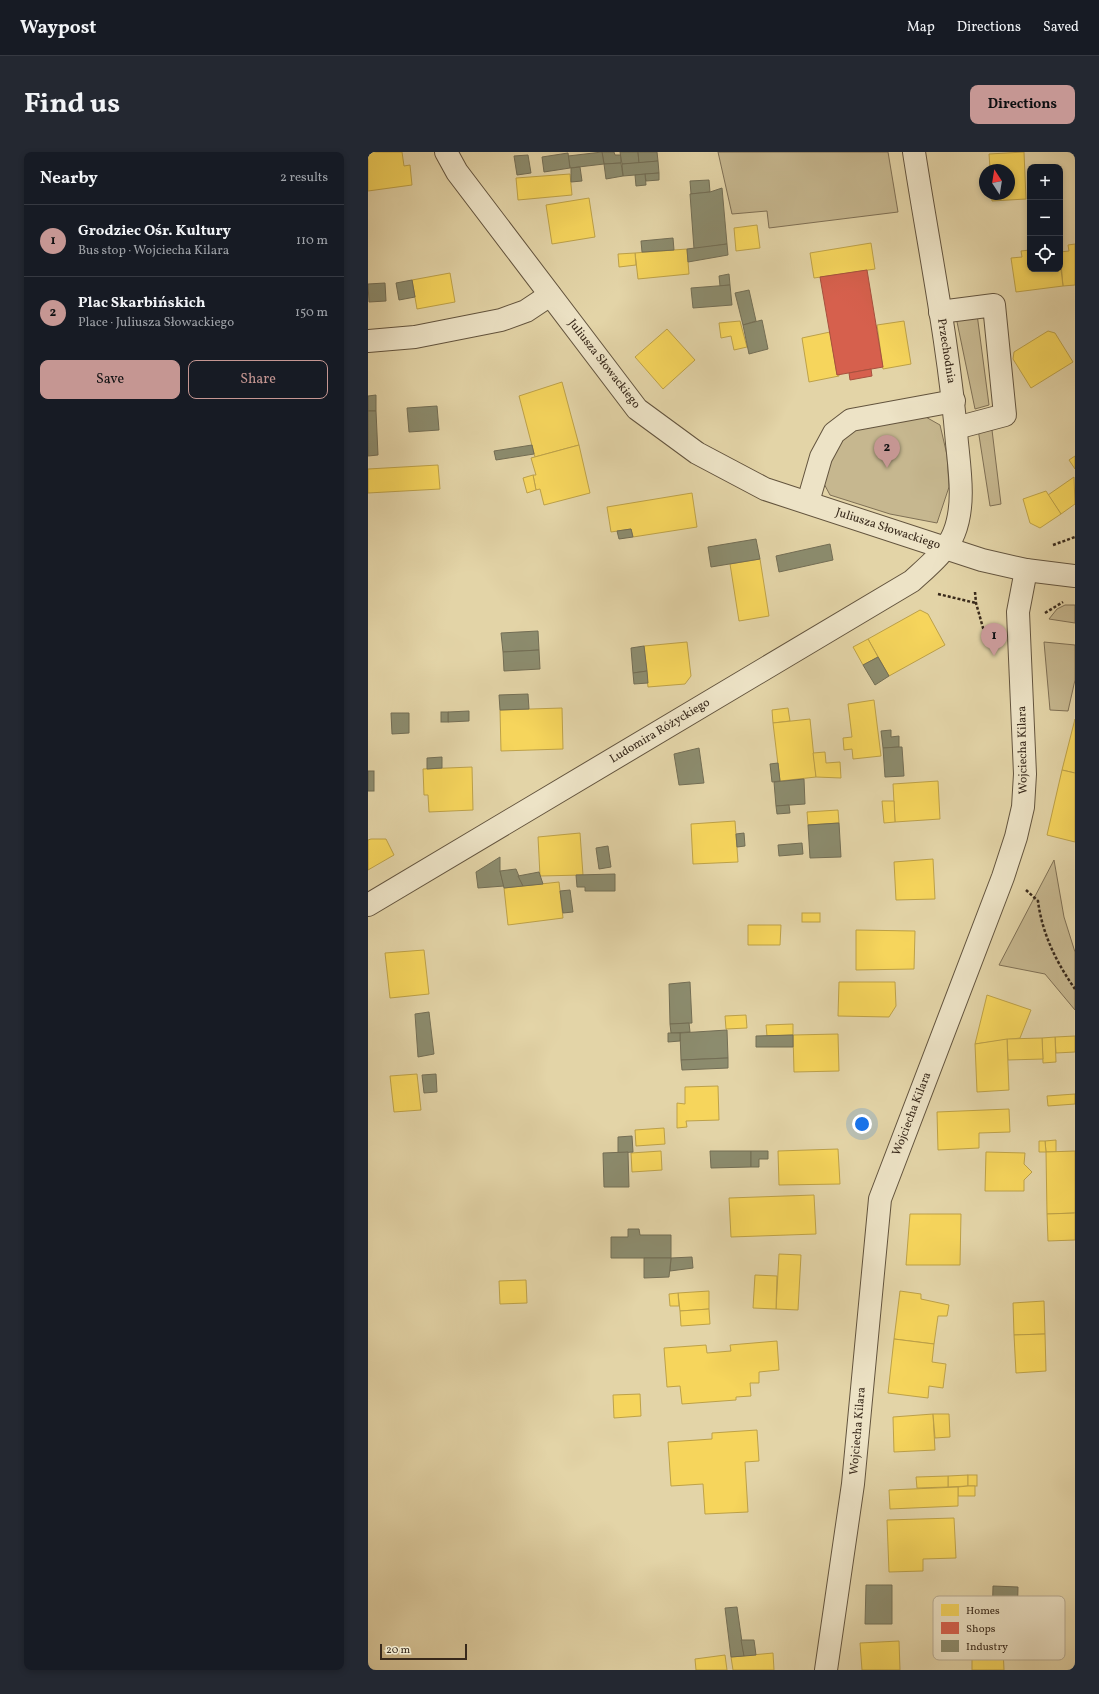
<!DOCTYPE html>
<html lang="en">
<head>
<meta charset="utf-8">
<style>
  :root { --surface:#171b24; --page:#242831; --text:#f1f3f6; --muted:#9ea1a6; --line:#363941; --accent:#c59692 }
  body { margin:0; font-family:Vollkorn,serif; background:var(--page); color:var(--text) }
  .controls { position:absolute; right:12px; top:12px; display:grid; overflow:hidden; border-radius:8px; box-shadow:0 2px 6px #0003 }
  .controls button { width:36px; height:36px; display:grid; place-items:center; padding:0; border:0; border-bottom:1px solid var(--line); background:var(--surface); color:var(--text); font:20px sans-serif }
  .compass { position:absolute; left:611px; top:12px; width:36px; height:36px; border-radius:50%; background:var(--surface); box-shadow:0 2px 6px #0003; rotate:348deg }
  .scale { position:absolute; left:12px; bottom:10px; width:87px; box-sizing:border-box; padding-left:4px; border:2px solid #38291b; border-top:0; font-size:11px; line-height:14px; white-space:nowrap; color:#38291b; -webkit-text-stroke:3px #ede3c6; paint-order:stroke }
  .you { position:absolute; left:494px; top:972px; width:14px; height:14px; margin:-10px; border:3px solid #fff; border-radius:50%; background:#1a73e8; box-shadow:0 0 0 6px #1a73e833 }
  .badge { display:grid; place-items:center; width:26px; height:26px; border-radius:50%; background:var(--accent); color:#111; font-size:13px; font-weight:700 }
  .pin { position:absolute; translate:-50% -33px; filter:drop-shadow(0 1px 2px #0008) }
  .pin::after { content:''; position:absolute; top:21px; width:14px; height:12px; background:inherit; clip-path:polygon(0 0,100% 0,50% 100%) }
  .list { margin:0; padding:0; list-style:none }
  h2 { display:flex; justify-content:space-between; align-items:center; height:52px; margin:0; padding:0 16px; font-size:17px }
  h2 small { font-size:13px; font-weight:400; color:var(--muted) }
  .list li { display:grid; grid-template-columns:26px 1fr auto; gap:12px; align-items:center; box-sizing:border-box; height:72px; padding:0 16px; border-top:1px solid var(--line) }
  .list b { display:block; font-size:15px; white-space:nowrap }
  .list p { margin:0; font-size:13px; white-space:nowrap; color:var(--muted) }
  .list em { font-size:13px; font-style:normal; color:var(--muted) }
  .actions { display:flex; gap:8px; padding:12px 16px }
  .actions a { flex:1; padding:9px 0; border:1px solid var(--accent); border-radius:8px; text-align:center; font-size:14px; color:var(--accent) }
  .actions .main { background:var(--accent); color:#111 }
  .icon { flex:none; width:22px; height:22px; fill:none; stroke:currentColor; stroke-width:2; stroke-linecap:round; stroke-linejoin:round }
  .map { position:relative; flex:none; width:707px; height:1518px; overflow:hidden; border-radius:8px }
  header { display:flex; align-items:center; gap:24px; box-sizing:border-box; height:56px; padding:0 20px; background:var(--surface); border-bottom:1px solid var(--line) }
  header strong { font-size:19px }
  nav { display:flex; gap:22px; margin-inline-start:auto; font-size:14px }
  .intro { display:flex; align-items:center; justify-content:space-between; box-sizing:border-box; height:96px; padding:0 24px }
  h1 { margin:0; font-size:28px }
  .button { padding:10px 18px; border-radius:8px; background:var(--accent); color:#111; font-size:14px; font-weight:700 }
  main { display:flex; gap:24px; padding:0 24px }
  aside { flex:1; background:var(--surface); border-radius:8px; box-shadow:0 2px 6px #0003 }
  .map>svg:first-child { display:block }
  .green { fill:#c6b78f; stroke:#7f7055 }
  .homes { fill:#f6d55c; stroke:#bda148 }
  .shops { fill:#d6604d; stroke:#a7503e }
  .industry { fill:#8c8c6e; stroke:#736e55 }
  .lines { fill:none; stroke-linecap:round; stroke-linejoin:round }
  .minor-casing { stroke:#63543e; stroke-width:24 }
  .path { stroke:#38291b; stroke-width:2.5; stroke-dasharray:3 2; stroke-linecap:butt }
  .minor { stroke:#ede3c6; stroke-width:22 }
  .labels { text-anchor:middle; dominant-baseline:central; stroke-width:4; stroke-linejoin:round; paint-order:stroke }
  .street-label { font-size:12px; fill:#38291b; stroke:#ede3c6 }
  .key { fill:#ede3c6; stroke:#b7ab93; stroke-width:1 }
  .key-label { font-size:11px; fill:#38291b }
</style>
</head>
<body>
<header>
<strong>Waypost</strong>
<nav><a>Map</a><a>Directions</a><a>Saved</a></nav>
</header>
<div class="intro"><h1>Find us</h1><a class="button">Directions</a></div>
<main>
<aside>
<h2>Nearby<small>2 results</small></h2>
<ul class="list">
<li><span class="badge">1</span><div><b>Grodziec Ośr. Kultury</b><p>Bus stop · Wojciecha Kilara</p></div><em>110 m</em></li>
<li><span class="badge">2</span><div><b>Plac Skarbińskich</b><p>Place · Juliusza Słowackiego</p></div><em>150 m</em></li>
</ul>
<div class="actions"><a class="main">Save</a><a>Share</a></div>
</aside>
<div class="map">
<svg width="707" height="1518" viewBox="0 0 707 1518">
  <rect width="100%" height="100%" fill="#e3d4a7"/>
  <filter id="stains"><feTurbulence type="fractalNoise" baseFrequency=".005" numOctaves="4"/><feColorMatrix values="0 0 0 0 .2 0 0 0 0 .09 0 0 0 0 .02 0 0 0 .5 -.17"/></filter>
  <radialGradient id="worn" r=".72"><stop offset=".6" stop-color="#630" stop-opacity="0"/><stop offset="1" stop-color="#630" stop-opacity=".3"/></radialGradient>
  <g class="green">
    <path d="M350 0H520L530 60 401 76 399 59 364 62Z"/>
    <path d="M609 162 621 253 607 257 588 165Z"/>
    <path d="M556 264 572 273 579 303 581 335 569 371 522 362 462 343 454 328 477 279Z"/>
    <path d="M610 277 624 278 633 352 622 354Z"/>
    <path d="M697 453H707V471L681 467 689 457Z"/>
    <path d="M676 490 707 493V528L700 559 682 558Z"/>
    <path d="M686 708 696 765 707 800V858L677 822 631 813Z"/>
  </g>
  <g class="homes">
    <path d="M0 0H34L36 14 42 13 44 33 0 39Z"/>
    <path d="M656 0 658 47 624 49 623 42H641V18H618V16H622L621 2Z"/>
    <path d="M202 22 204 43 150 48 148 26Z"/>
    <path d="M221 46 227 85 184 92 178 53Z"/>
    <path d="M389 73 392 96 368 99 366 76Z"/>
    <path d="M503 91 507 117 446 126 442 101Z"/>
    <path d="M707 92V133L695 134 692 100 701 99 700 93Z"/>
    <path d="M319 97 321 122 270 127 267 101Z"/>
    <path d="M662 98V117H692V109L695 134 648 140 643 106 654 105 653 99Z"/>
    <path d="M267 101 268 113 251 115 250 102Z"/>
    <path d="M82 121 87 150 49 157 44 128Z"/>
    <path d="M372 169 379 195 366 198 363 184 353 186 351 171Z"/>
    <path d="M536 169 543 212 515 217 509 173Z"/>
    <path d="M299 177 327 208 295 237 267 205Z"/>
    <path d="M680 179 687 181 705 210 663 236 645 207 646 200Z"/>
    <path d="M462 180 469 223 471 222V224L441 230 434 186Z"/>
    <path d="M194 230 211 293 167 305 151 244Z"/>
    <path d="M211 293 222 341 176 353 172 337 168 338 165 323H168L163 306Z"/>
    <path d="M707 304V317L701 308Z"/>
    <path d="M70 313 72 337 0 341V317Z"/>
    <path d="M165 323 168 338 159 341 155 326Z"/>
    <path d="M706 325 707 352 693 362 680 343Z"/>
    <path d="M678 339 693 362 672 376 662 371 655 347Z"/>
    <path d="M324 341 329 375 265 385 263 377 243 380 239 355Z"/>
    <path d="M392 407 401 464 371 469 362 412Z"/>
    <path d="M552 458 560 462 577 493 521 524 500 487Z"/>
    <path d="M500 487 510 505 495 513 485 495Z"/>
    <path d="M319 490 323 524 317 532 280 535 276 494Z"/>
    <path d="M506 548 513 604 485 607 484 597 476 598 475 586 484 585 480 552Z"/>
    <path d="M194 556 195 597 133 599 132 558Z"/>
    <path d="M420 556 422 569 405 571 404 558Z"/>
    <path d="M442 567 448 625 412 629 405 571Z"/>
    <path d="M707 567V621L694 618Z"/>
    <path d="M457 600 458 611 472 610 473 626 448 625 445 601Z"/>
    <path d="M104 615 105 658 61 660 60 643H56L55 617Z"/>
    <path d="M694 618 707 621V690L679 683Z"/>
    <path d="M570 629 572 667 527 670 525 632Z"/>
    <path d="M514 649H526L527 670 516 671Z"/>
    <path d="M470 658 471 671 440 673 439 660Z"/>
    <path d="M367 669 370 710 325 712 323 672Z"/>
    <path d="M212 681 215 723 172 724 170 685Z"/>
    <path d="M3 687H18L26 703 0 718V688Z"/>
    <path d="M565 707 567 747 528 748 526 710Z"/>
    <path d="M191 730 195 766 140 773 136 736Z"/>
    <rect x="434" y="761" width="18" height="9"/>
    <path d="M380 773H413L412 793H380Z"/>
    <path d="M488 778 547 779 546 817 488 818Z"/>
    <path d="M56 798 61 842 22 846 17 801Z"/>
    <path d="M471 830H527L528 854 521 865 470 864Z"/>
    <path d="M619 843 663 858 652 886 607 892Z"/>
    <path d="M378 863 379 876 358 877 357 864Z"/>
    <path d="M425 872V883L399 884 398 873Z"/>
    <path d="M470 882 471 919 426 920 425 883Z"/>
    <path d="M707 884V900L688 901 687 885Z"/>
    <path d="M687 885 688 910 675 911 674 886Z"/>
    <path d="M674 886 675 907 640 908 639 887Z"/>
    <path d="M639 887 641 938 609 940 607 892Z"/>
    <path d="M49 922 53 958 26 960 22 924Z"/>
    <path d="M350 934 351 968 318 969 319 975 309 976V951L317 952V935Z"/>
    <path d="M707 942V952L680 954 679 944Z"/>
    <path d="M641 957 642 980 611 981V996L570 998 569 960Z"/>
    <path d="M296 976 297 992 268 994 267 978Z"/>
    <path d="M688 988V1000H678L677 989Z"/>
    <path d="M671 989H677L678 1000H671Z"/>
    <path d="M470 997 472 1032 411 1033 410 999Z"/>
    <path d="M293 999 294 1018 264 1020 263 1001Z"/>
    <path d="M707 999V1061L679 1062 678 1000Z"/>
    <path d="M618 1000 657 1001 656 1012 664 1020 656 1028V1039H617Z"/>
    <path d="M446 1043 448 1082 363 1085 361 1046Z"/>
    <path d="M707 1061V1088L680 1089 679 1062Z"/>
    <path d="M542 1062H593L592 1113H538Z"/>
    <path d="M411 1102 433 1103 430 1158 408 1157Z"/>
    <path d="M387 1123 409 1124 408 1157 385 1156Z"/>
    <path d="M158 1128 159 1151 132 1152 131 1129Z"/>
    <path d="M341 1139V1157L312 1159 310 1141Z"/>
    <path d="M532 1139 553 1142V1147L581 1153 579 1164H570L566 1192 526 1187Z"/>
    <path d="M310 1141 311 1154H302L301 1142Z"/>
    <path d="M676 1149 677 1182 646 1183 645 1151Z"/>
    <path d="M341 1157 342 1172 313 1174 312 1159Z"/>
    <path d="M677 1182 678 1219 648 1221 646 1183Z"/>
    <path d="M526 1187 566 1192 564 1210 578 1212 575 1236 561 1234 560 1246 520 1241Z"/>
    <path d="M409 1189 411 1218 391 1220V1231H382L383 1244 368 1245V1248L314 1252 312 1234 299 1235 296 1196 338 1193 339 1201 363 1199 362 1193Z"/>
    <path d="M272 1242 273 1264 246 1266 245 1243Z"/>
    <path d="M565 1262 567 1298 526 1300 525 1265Z"/>
    <path d="M565 1262H581L582 1285 567 1286Z"/>
    <path d="M389 1278 391 1309 377 1310 380 1360 337 1362 335 1332 303 1334 300 1290 344 1287V1281Z"/>
    <path d="M600 1323V1334L580 1335V1324Z"/>
    <rect x="600" y="1323" width="9" height="11"/>
    <path d="M580 1324V1335L549 1336 548 1325Z"/>
    <path d="M600 1334H607V1344H590V1335Z"/>
    <path d="M590 1335V1354L522 1357 521 1338Z"/>
    <path d="M586 1366 588 1406 555 1407V1419L521 1420 519 1368Z"/>
    <path d="M531 1489 532 1518H494L492 1491Z"/>
    <path d="M635 1496 636 1518H604V1498Z"/>
    <path d="M405 1501 406 1518H365L363 1505Z"/>
    <path d="M357 1503 359 1518H328L327 1507Z"/>
  </g>
  <g class="shops">
    <path d="M499 118 515 215 469 223 452 125Z"/>
    <path d="M503 217 504 224 482 228 481 221Z"/>
  </g>
  <g class="industry">
    <path d="M234 0H246L247 3H253V11L236 12Z"/>
    <path d="M234 0 236 12 202 16 200 4Z"/>
    <path d="M252 0H270L271 11 254 12Z"/>
    <path d="M270 0H289L290 9 271 11Z"/>
    <path d="M200 1 202 16 176 20 174 5Z"/>
    <path d="M160 3 163 21 149 23 146 4Z"/>
    <path d="M290 9 291 21 255 24 254 12Z"/>
    <path d="M253 11 255 24 238 27 236 12Z"/>
    <path d="M212 15 214 29 203 30V16Z"/>
    <path d="M291 21V28L278 29 277 22Z"/>
    <path d="M277 22 278 33 268 34 267 23Z"/>
    <path d="M341 28 342 40 323 42 322 29Z"/>
    <path d="M354 36 359 92 326 97 322 42 342 40Z"/>
    <path d="M305 86 306 98 274 100 273 89Z"/>
    <path d="M359 92 360 103 320 110 319 97Z"/>
    <path d="M361 122 362 133 352 134 351 124Z"/>
    <path d="M44 128 47 145 31 148 28 131Z"/>
    <path d="M17 131 18 149 1 150 0 132Z"/>
    <path d="M362 133 364 153 325 156 323 136Z"/>
    <path d="M381 138 388 169 375 173 367 141Z"/>
    <path d="M394 168 400 197 381 202 375 173Z"/>
    <path d="M8 243V259H0V244Z"/>
    <path d="M69 254 71 278 41 280 39 256Z"/>
    <path d="M0 259H8L10 303 0 304Z"/>
    <path d="M164 293 166 302 128 308 126 299Z"/>
    <path d="M263 377 265 385 251 387 249 379Z"/>
    <path d="M388 387 392 407 343 415 340 395Z"/>
    <path d="M462 392 465 408 411 420 408 404Z"/>
    <path d="M170 479 171 498 135 500 133 481Z"/>
    <path d="M276 494 279 519 265 521 263 496Z"/>
    <path d="M171 498 172 517 136 519 135 500Z"/>
    <path d="M510 505 521 524 507 533 495 513Z"/>
    <path d="M279 519 280 531 266 532 265 521Z"/>
    <path d="M160 542 161 557 132 558 131 543Z"/>
    <path d="M101 559V569L80 570V560Z"/>
    <rect x="73" y="560" width="7" height="10"/>
    <path d="M23 561H41V581L24 582Z"/>
    <path d="M523 578V585L531 584V595L515 596 513 579Z"/>
    <path d="M531 595H534L536 624 517 625 515 596Z"/>
    <path d="M331 596 336 631 311 633 306 602Z"/>
    <path d="M74 605V616L59 617V606Z"/>
    <path d="M410 611 412 629 404 630 402 612Z"/>
    <rect x="0" y="619" width="6" height="20"/>
    <path d="M436 627 437 652 408 654 406 630Z"/>
    <path d="M421 653 422 661 409 662 408 654Z"/>
    <path d="M471 671 473 705 442 706 440 673Z"/>
    <path d="M376 681 377 694 369 695 368 682Z"/>
    <path d="M434 691 435 702 411 704 410 693Z"/>
    <path d="M240 694 243 715 231 717 228 696Z"/>
    <path d="M132 705V719L136 734 110 736 108 720Z"/>
    <path d="M148 717 155 734 136 736 132 719Z"/>
    <path d="M171 720 175 732 155 734 150 724Z"/>
    <path d="M247 722V739H217V735H209L208 723Z"/>
    <path d="M202 738 205 760 195 761 192 739Z"/>
    <path d="M322 830 324 871 302 872 301 832Z"/>
    <path d="M61 860 66 902 50 905 47 862Z"/>
    <path d="M321 871 322 880 303 881 302 872Z"/>
    <path d="M359 878 360 906 313 908 312 881Z"/>
    <path d="M300 881H312V889L300 890Z"/>
    <path d="M425 883V895H388V884Z"/>
    <path d="M360 906V916L314 918 313 908Z"/>
    <path d="M68 922 69 940 56 941 54 923Z"/>
    <path d="M264 984 265 1000 250 1001V985Z"/>
    <path d="M342 999H383V1015L343 1016Z"/>
    <path d="M383 999H400V1007H391V1015H383Z"/>
    <path d="M260 1000 261 1035H236L235 1001Z"/>
    <path d="M260 1077H271L272 1083H303V1106H243V1085H260Z"/>
    <path d="M324 1105 325 1116 302 1119 303 1106Z"/>
    <path d="M276 1106H303L301 1125 276 1126Z"/>
    <path d="M498 1433H524V1472H497Z"/>
    <path d="M625 1434 650 1435 649 1473H624Z"/>
    <path d="M369 1455 376 1504 363 1505 357 1456Z"/>
    <path d="M373 1488H386L388 1503 376 1504Z"/>
  </g>
  <g class="lines">
    <defs>
      <g id="minor">
        <path d="M78 0 89 20 269 257 329 301 397 337 614 408 658 418 707 424"/>
        <path d="M572 160 626 153 637 263 588 276"/>
        <path d="M0 189 47 185 133 168 158 159 182 143"/>
        <path d="M440 350 453 305 466 281 483 268 586 249"/>
        <path d="M0 753 544 429C557 417 580 398 586 381 597 354 592 320 589 291 581 193 561 97 546 0"/>
        <path d="M458 1518 485 1332 512 1047 635 725 648 685 655 655 657 622 650 460 658 418"/>
      </g>
    </defs>
    <use href="#minor" class="minor-casing"/>
    <g class="path">
      <path d="M685 393 707 385"/>
      <path d="M607 440 608 451 617 483"/>
      <path d="M570 442 608 451"/>
      <path d="M677 461 695 450"/>
      <path d="M658 738 670 749C674 781 688 810 707 837"/>
    </g>
    <use href="#minor" class="minor"/>
  </g>
  <g class="labels">
    <g class="street-label">
      <text transform="translate(578 199) rotate(81)">Przechodnia</text>
      <text transform="translate(236 212) rotate(52)">Juliusza Słowackiego</text>
      <text transform="translate(520 377) rotate(18)">Juliusza Słowackiego</text>
      <text transform="translate(292 579) rotate(-31)">Ludomira Różyckiego</text>
      <text transform="translate(655 598) rotate(-91)">Wojciecha Kilara</text>
      <text transform="translate(544 962) rotate(-69)">Wojciecha Kilara</text>
      <text transform="translate(490 1279) rotate(-85)">Wojciecha Kilara</text>
    </g>
  </g>
  <rect x="565" y="1444" width="132" height="64" rx="6" class="key"/>
  <rect x="573" y="1452" width="18" height="12" fill="#f6d55c"/>
  <rect x="573" y="1470" width="18" height="12" fill="#d6604d"/>
  <rect x="573" y="1488" width="18" height="12" fill="#8c8c6e"/>
  <g class="key-label">
    <text x="598" y="1462">Homes</text>
    <text x="598" y="1480">Shops</text>
    <text x="598" y="1498">Industry</text>
  </g>
  <rect width="100%" height="100%" filter="url(#stains)"/>
  <rect width="100%" height="100%" fill="url(#worn)"/>
</svg>
<div class="controls">
<button>+</button>
<button>−</button>
<button><svg class="icon" aria-label="locate" viewBox="0 0 24 24"><circle cx="12" cy="12" r="6"/><path d="M12 2v4M12 18v4M2 12h4M18 12h4"/></svg></button>
</div>
<svg class="compass" viewBox="-18 -18 36 36"><path d="M0-13l5 13h-10z" fill="#e53935"/><path d="M0 13l5-13h-10z" fill="#9ea1a6"/></svg>
<div class="scale">20 m</div>
<div class="you"></div>
<div class="pin badge" style="left:626px;top:504px">1</div>
<div class="pin badge" style="left:519px;top:316px">2</div>
</div>
</main>
</body>
</html>
